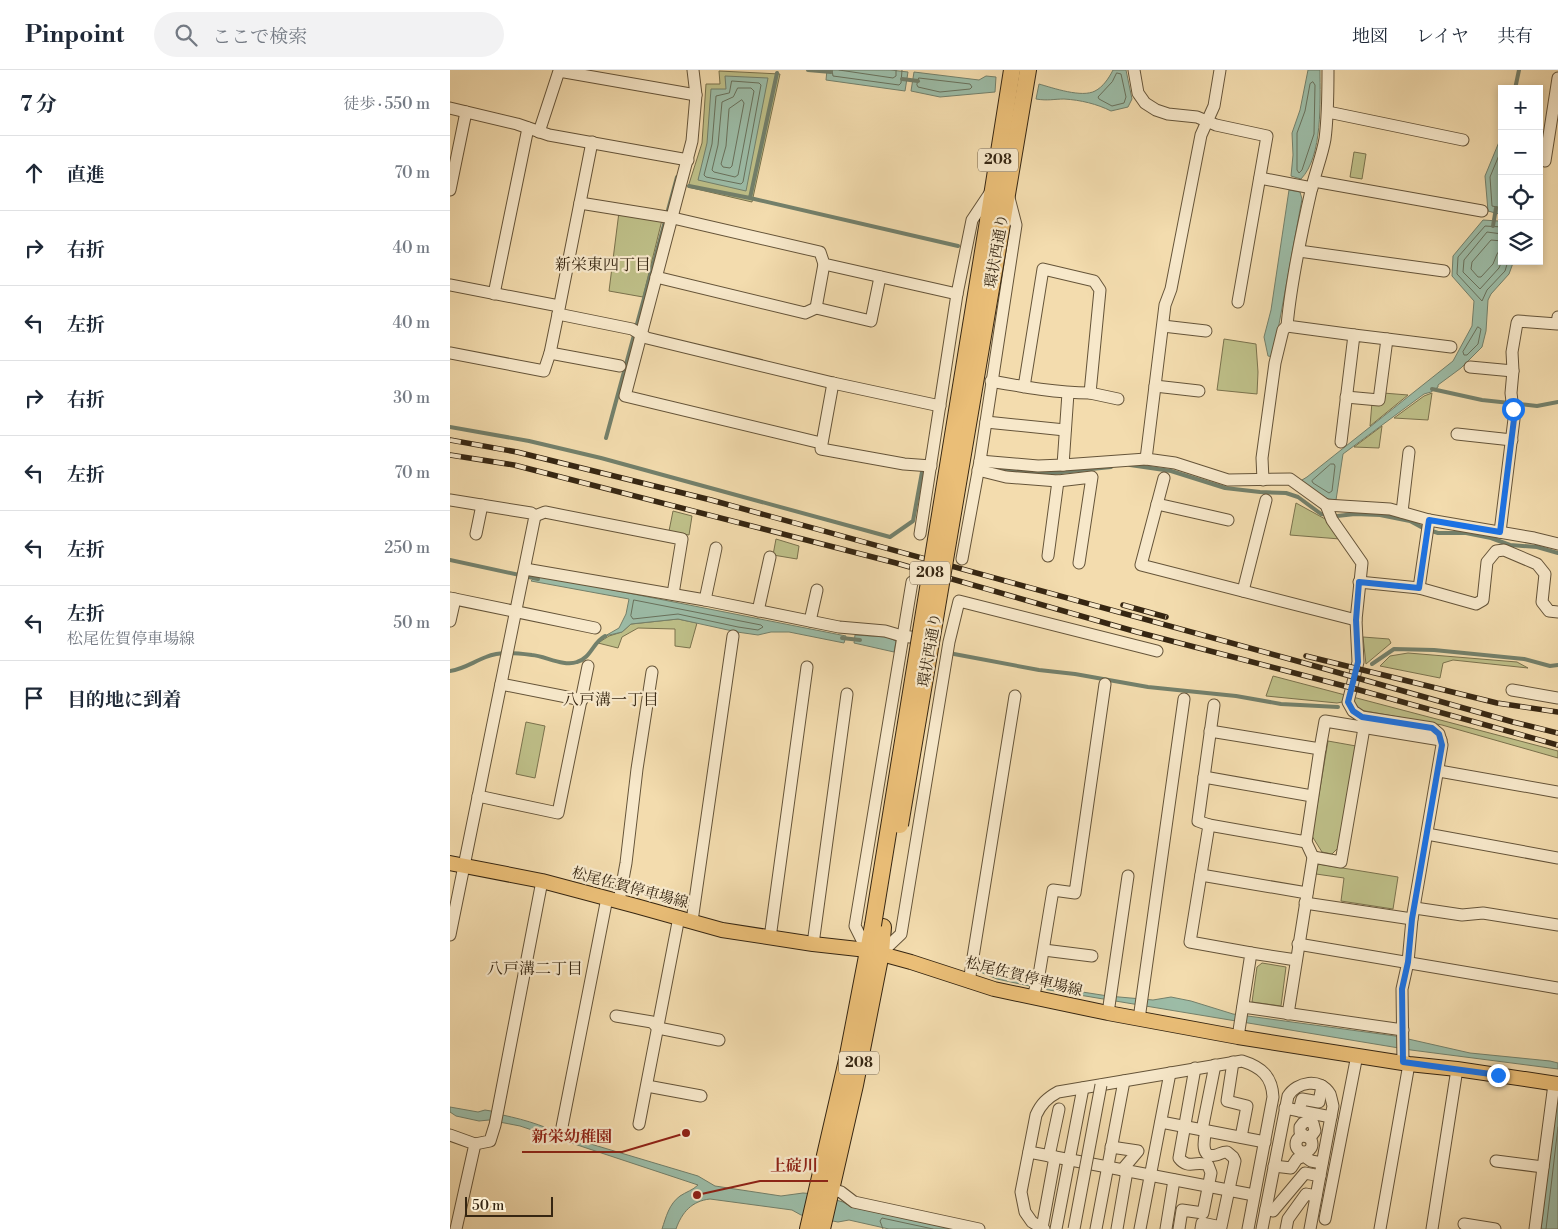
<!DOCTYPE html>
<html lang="ja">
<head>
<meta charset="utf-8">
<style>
  :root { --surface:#fff; --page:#f2f2f3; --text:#1f2937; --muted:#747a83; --line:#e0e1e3 }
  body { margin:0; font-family:"Libre Bodoni","Noto Serif JP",serif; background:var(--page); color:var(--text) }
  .controls { position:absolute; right:15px; top:15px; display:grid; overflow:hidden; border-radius:0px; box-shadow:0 2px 8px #0003 }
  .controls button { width:45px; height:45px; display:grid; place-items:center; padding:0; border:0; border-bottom:1px solid var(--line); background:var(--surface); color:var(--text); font:25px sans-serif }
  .scale { position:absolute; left:15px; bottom:12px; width:88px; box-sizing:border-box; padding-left:5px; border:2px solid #362612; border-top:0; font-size:14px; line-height:18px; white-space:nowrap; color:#362612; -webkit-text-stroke:4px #f7e8ca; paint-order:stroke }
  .stop { position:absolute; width:15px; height:15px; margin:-11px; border:4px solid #1a73e8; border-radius:50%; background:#fff }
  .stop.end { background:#1a73e8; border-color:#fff; box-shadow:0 1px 5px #0008 }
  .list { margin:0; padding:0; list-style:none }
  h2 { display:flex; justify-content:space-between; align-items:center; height:65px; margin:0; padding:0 20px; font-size:21px }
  h2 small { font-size:16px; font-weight:400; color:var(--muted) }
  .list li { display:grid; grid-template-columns:32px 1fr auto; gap:15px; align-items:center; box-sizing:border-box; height:75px; padding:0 20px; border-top:1px solid var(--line) }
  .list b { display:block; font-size:19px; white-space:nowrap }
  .list p { margin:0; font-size:16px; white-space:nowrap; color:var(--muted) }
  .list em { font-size:16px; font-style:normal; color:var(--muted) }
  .icon { flex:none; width:28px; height:28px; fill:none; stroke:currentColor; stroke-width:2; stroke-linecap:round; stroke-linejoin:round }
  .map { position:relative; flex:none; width:1108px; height:1159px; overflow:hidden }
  header { display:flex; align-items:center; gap:30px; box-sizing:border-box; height:70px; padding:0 25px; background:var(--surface); border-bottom:1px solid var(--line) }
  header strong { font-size:24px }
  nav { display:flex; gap:28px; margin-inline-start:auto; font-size:18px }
  .search { width:350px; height:45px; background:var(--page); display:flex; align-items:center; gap:12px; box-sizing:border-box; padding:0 18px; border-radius:28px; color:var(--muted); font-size:19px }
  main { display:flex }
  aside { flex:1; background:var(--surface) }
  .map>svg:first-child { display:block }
  .green { fill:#bebf88; stroke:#7a724d }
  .water { fill:#9cbca7; stroke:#73806b }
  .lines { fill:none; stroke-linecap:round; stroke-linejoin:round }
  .shore { stroke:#69715c; stroke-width:1 }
  .stream { stroke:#73806b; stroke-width:4 }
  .minor-casing { stroke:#655439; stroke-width:13 }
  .major-casing { stroke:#362612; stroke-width:16 }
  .highway-casing { stroke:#362612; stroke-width:18 }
  .minor { stroke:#f7e8ca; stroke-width:11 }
  .major { stroke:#eabe77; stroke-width:14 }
  .highway { stroke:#eabe77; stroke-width:16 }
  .rail-casing { stroke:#362612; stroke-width:5.5 }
  .rail { stroke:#f7e8ca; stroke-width:4; stroke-dasharray:11; stroke-linecap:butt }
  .minor-bridge-casing { stroke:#655439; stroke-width:13; stroke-linecap:butt }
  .highway-bridge-casing { stroke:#362612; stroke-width:18; stroke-linecap:butt }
  .minor-bridge { stroke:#f7e8ca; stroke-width:11 }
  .highway-bridge { stroke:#eabe77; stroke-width:16 }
  .route { stroke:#1a73e8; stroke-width:6 }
  .labels { text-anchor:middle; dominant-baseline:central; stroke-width:4.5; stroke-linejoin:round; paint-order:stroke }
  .shield { fill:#f7e8ca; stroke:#706049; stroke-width:1 }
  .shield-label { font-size:14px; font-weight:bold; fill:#362612 }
  .street-label { font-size:15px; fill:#362612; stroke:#f7e8ca }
  .neighbourhood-label { font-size:16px; fill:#362612; stroke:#f7e8ca }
  .leader { fill:none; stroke:#8f2418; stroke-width:2 }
  .callout-dot { fill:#8f2418; stroke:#f7e8ca; stroke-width:2 }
  .callout-label { font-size:16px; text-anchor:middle; font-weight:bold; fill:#8f2418; stroke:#f7e8ca; stroke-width:4.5; stroke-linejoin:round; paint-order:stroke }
</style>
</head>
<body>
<header>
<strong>Pinpoint</strong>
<div class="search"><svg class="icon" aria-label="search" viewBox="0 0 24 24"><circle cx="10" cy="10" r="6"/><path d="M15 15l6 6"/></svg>ここで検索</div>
<nav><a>地図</a><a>レイヤ</a><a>共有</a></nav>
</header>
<main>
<aside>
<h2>7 分<small>徒歩 · 550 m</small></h2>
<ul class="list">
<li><svg class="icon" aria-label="ahead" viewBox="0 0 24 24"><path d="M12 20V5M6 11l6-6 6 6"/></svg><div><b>直進</b></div><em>70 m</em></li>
<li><svg class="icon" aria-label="right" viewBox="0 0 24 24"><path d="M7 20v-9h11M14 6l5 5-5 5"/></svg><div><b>右折</b></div><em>40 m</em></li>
<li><svg class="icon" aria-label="left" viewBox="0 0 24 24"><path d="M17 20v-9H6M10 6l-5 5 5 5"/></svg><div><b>左折</b></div><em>40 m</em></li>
<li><svg class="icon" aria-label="right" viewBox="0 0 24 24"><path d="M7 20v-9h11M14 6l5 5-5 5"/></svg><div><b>右折</b></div><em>30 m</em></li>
<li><svg class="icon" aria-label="left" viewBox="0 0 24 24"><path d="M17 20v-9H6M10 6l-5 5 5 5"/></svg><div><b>左折</b></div><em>70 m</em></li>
<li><svg class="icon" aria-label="left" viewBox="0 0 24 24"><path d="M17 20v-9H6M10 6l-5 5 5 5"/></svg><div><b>左折</b></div><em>250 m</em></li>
<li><svg class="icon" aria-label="left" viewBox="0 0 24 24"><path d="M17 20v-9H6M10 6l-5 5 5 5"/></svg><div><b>左折</b><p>松尾佐賀停車場線</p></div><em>50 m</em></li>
<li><svg class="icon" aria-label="arrive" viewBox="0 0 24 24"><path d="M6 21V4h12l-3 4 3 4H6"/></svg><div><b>目的地に到着</b></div></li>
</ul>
</aside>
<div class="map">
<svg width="1108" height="1159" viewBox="0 0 1108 1159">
  <rect width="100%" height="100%" fill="#f3dcae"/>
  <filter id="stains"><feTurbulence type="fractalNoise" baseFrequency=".004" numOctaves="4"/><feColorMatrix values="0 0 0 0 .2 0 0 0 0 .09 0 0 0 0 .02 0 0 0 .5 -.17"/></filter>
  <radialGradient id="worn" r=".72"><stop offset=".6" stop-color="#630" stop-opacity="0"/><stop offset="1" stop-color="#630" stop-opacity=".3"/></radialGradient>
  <g class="green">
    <path d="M269 1 330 4 302 132 238 117 252 73 256 14H270Z"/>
    <path d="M904 82 916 84 912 109 900 107Z"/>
    <path d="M169 142 212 150 193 227 159 221Z"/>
    <path d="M774 269 806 274 808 302 807 324 767 320Z"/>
    <path d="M933 323 958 325 920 356 922 332Z"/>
    <path d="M982 323 978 350 944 348 974 326Z"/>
    <path d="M932 356 929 378 904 377Z"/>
    <path d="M846 433 877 450 890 469 840 465Z"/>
    <path d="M223 441 242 446 239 465 219 461Z"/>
    <path d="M326 469 349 476 347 489 323 485Z"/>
    <path d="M228 549 247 553 240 578 225 576V559L188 558 172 567 168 578 148 573 159 566 172 562 181 554Z"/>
    <path d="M913 567 939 569 941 573 916 594Z"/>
    <path d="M958 583 1067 592 1078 598 1003 590 993 593 990 608 930 596 940 586Z"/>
    <path d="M823 606 1108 681V688L992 655 910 640 903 630 887 633 816 626Z"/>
    <path d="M76 652 95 656 85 708 66 704Z"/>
    <path d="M878 671 906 676 890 776 882 784 872 782 862 766Z"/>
    <path d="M868 794 948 807 943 839 891 831 894 808 866 804Z"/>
    <path d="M812 893 836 897 831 936 802 932 807 897Z"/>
  </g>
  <g class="water">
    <path d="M377 0H440L458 2 455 21 376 10Z"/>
    <path d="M663 0H676L682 29 678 37 661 41C647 34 631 30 614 29 604 29 598 31 586 29L589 14C603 18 632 28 645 21 653 17 659 8 663 0Z"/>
    <path d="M858 0H870C870 31 873 86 851 109L841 106 843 85 842 63 850 40Z"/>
    <path d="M464 2 529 10 536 6 546 7 545 22 490 27 461 21Z"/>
    <path d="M275 6 318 8 296 121 248 110 257 73 261 19H276Z"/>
    <path d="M1052 50V135L1049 144 1038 141 1035 106 1049 72Z"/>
    <path d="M839 120 850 122 852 129 823 287 818 286 814 267 821 240Z"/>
    <path d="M1033 150 1048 151 1052 154V191L1063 193 1059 204 1041 224 1038 230 1036 261 1032 277 1011 298 988 315V317L981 322 974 324 893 384 886 430 878 429 870 424 842 416 857 407 1003 291 1022 256 1024 231 1002 206 1003 186Z"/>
    <path d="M87 505 396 566 394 573 339 562H321L308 565 287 562 228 549 181 554 172 562 155 566 169 558 176 544 179 529 81 511Z"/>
    <path d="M405 565 437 567 446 571 444 582 404 573Z"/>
    <path d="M529 897 548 906 594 916 658 926 703 930 721 927 741 931 783 944 945 966 1020 983 1100 991 1108 993V999L961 980 593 919 547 909 528 901Z"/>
    <path d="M1108 1028V1159H1091L1106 1033Z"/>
    <path d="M0 1037 28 1042 35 1040 41 1041 43 1043C68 1048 92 1054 114 1066L248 1106 265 1116 331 1126 353 1123 365 1124 393 1132 402 1137 507 1159H439L399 1150 388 1152 351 1145 342 1140 260 1129C242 1131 232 1142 226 1159H212C216 1147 219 1134 230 1126 236 1122 243 1120 248 1115L70 1056 39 1050 29 1051 6 1046 0 1042Z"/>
  </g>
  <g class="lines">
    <g class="shore">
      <path d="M382 0 383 6 449 15 451 13 452 0"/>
      <path d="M389 0 443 8 446 6V0"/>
      <path d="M667 3 671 4 676 27 674 33 662 36 649 29 648 27 662 12Z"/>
      <path d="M469 8 520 14 522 17 520 19 490 22 468 17 467 15Z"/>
      <path d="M282 11 309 13 311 15 293 112 291 114 256 107 254 105 262 74 266 26 279 23Z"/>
      <path d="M863 12 865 15 864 64 852 100 849 103 847 100V63L855 41 860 14Z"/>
      <path d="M288 18H301L304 21 288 105 285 107 264 102 262 100 268 75 272 32 283 27Z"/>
      <path d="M292 30 294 33 282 96 280 98 273 97 271 94 276 76 279 39Z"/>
      <path d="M1052 78 1040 107 1042 136 1052 138"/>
      <path d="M1052 157 1035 156 1008 187 1007 204 1032 231 1037 220 1055 201 1058 191"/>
      <path d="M1052 164 1037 162 1014 190 1013 202 1030 219 1049 198 1052 191"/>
      <path d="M1052 171 1041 170 1022 192 1021 199 1028 207H1031L1043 194 1047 184 1052 177"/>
      <path d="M1028 257 1031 259 1028 274 1017 285H1014L1013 282Z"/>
      <path d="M881 394H884L885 396 882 421 879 423 863 413 862 411Z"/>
      <path d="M184 530 311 555 313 557 308 560 288 557 228 544 183 549 181 546Z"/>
      <path d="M433 1159 430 1151 432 1148 483 1159"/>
      <path d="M1096 1159 1108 1057"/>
    </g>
    <g class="stream">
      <path d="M358 0 381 2"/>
      <path d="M452 9 468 11"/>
      <path d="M1065 19 1069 0"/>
      <path d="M239 116 300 128 327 3"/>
      <path d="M300 128 508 176"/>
      <path d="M1043 156 1046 138"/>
      <path d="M982 319 1032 330 1087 336 1108 332"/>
      <path d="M0 357 79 371 151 388 440 467 463 451 472 402"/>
      <path d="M156 368 227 107"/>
      <path d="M680 395 721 401 775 418 810 422 836 423 848 427 871 444 887 446 905 444 930 445 960 451 973 458 988 463H1016L1041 468 1060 475 1087 477 1108 483"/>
      <path d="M541 398 602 403 661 397"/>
      <path d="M0 490 88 509"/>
      <path d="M392 568 410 570"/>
      <path d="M504 584 589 600 625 604 698 617 786 626 831 634 888 637"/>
      <path d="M922 594 944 579 984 580 1074 589 1100 596 1108 595"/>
      <path d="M0 601C14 599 23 592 36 587 50 581 67 583 82 585 95 586 114 597 127 592 141 588 143 572 155 566"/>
    </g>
    <defs>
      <g id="minor">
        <path d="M243 0 246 25 242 71 175 326 371 373"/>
        <path d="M684 0 688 23 695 33 706 40 718 44 747 47 766 55 817 66 788 232"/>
        <path d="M770 0 764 36 751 65 721 219 715 235 696 389 725 393 778 410 840 409 876 435 882 450 912 493 906 550 908 592 898 632 903 641 912 647 982 658 989 664 992 675 962 849 958 892 952 919 953 993"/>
        <path d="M878 0C878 23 878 46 875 69 872 86 865 103 861 121 851 165 841 211 837 256L904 265"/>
        <path d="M0 38 67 54 99 65 238 90"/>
        <path d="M878 42 1013 70"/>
        <path d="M89 62 109 1 246 25"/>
        <path d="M142 72 108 244 182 259 197 268 383 313 490 336"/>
        <path d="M1095 91 1108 8"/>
        <path d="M810 108 862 118"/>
        <path d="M864 111 1032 141"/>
        <path d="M0 120 16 42"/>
        <path d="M130 133 223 148 370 182 374 194 507 224"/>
        <path d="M849 181 994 201"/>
        <path d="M206 207 355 243 366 238 421 251 430 207"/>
        <path d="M0 215 109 236"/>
        <path d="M44 224 78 58"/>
        <path d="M366 238 374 194"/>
        <path d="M713 256 756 261"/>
        <path d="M0 283 94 301 100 283 108 244"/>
        <path d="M100 283 170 296"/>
        <path d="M1020 297 1063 301"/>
        <path d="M541 311C574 317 607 323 640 323L650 220 644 211 593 199 574 317"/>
        <path d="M383 313 371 379 454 394 481 396"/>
        <path d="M705 316 749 321"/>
        <path d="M640 323 668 329"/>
        <path d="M896 327 929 330 937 269 1001 277"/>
        <path d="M536 352 615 360"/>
        <path d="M1007 364 1062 370"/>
        <path d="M891 372 904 265 937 269"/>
        <path d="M530 391 588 396 613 395 618 323"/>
        <path d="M613 395 696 389"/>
        <path d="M528 400 556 407 608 411 642 407 629 493"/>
        <path d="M714 408 691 495 906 550"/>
        <path d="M813 410 812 388 825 293 833 260 837 256"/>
        <path d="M0 430 81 443 85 446 0 865"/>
        <path d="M707 434 778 450"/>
        <path d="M876 435 940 439 979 450 1084 468 1108 474"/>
        <path d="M952 442 959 382"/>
        <path d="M85 446 95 442 232 469 223 524"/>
        <path d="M1050 462 1064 349 1061 323 1063 301 1062 282 1067 253 1068 251 1107 254 1108 247"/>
        <path d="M26 464 32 435"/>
        <path d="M470 464 507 224 522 150 540 123"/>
        <path d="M598 486 608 411"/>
        <path d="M512 489 530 391 566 155 559 128"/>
        <path d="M75 499 255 530 389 557 435 561 452 566 477 569"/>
        <path d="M909 512 969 518 1026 534 1033 530 1037 492 1046 481 1054 480 1087 494 1095 504 1092 532 1099 541 1108 542"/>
        <path d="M969 518 979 450"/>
        <path d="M793 521 816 430"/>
        <path d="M0 528 145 558"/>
        <path d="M255 530 266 478"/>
        <path d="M308 541 320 487"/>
        <path d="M0 551 5 529"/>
        <path d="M360 551 367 520"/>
        <path d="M51 614 132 630"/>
        <path d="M1062 620 1108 628"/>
        <path d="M764 635 748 751 759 755 740 872 801 883 788 967"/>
        <path d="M870 679 875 651 991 670"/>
        <path d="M989 701 1108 722"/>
        <path d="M754 707 862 726"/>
        <path d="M28 726 108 743 138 596"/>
        <path d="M759 755 856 772 870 679 760 661"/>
        <path d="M977 764 1108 788"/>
        <path d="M863 787 891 792 914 658"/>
        <path d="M751 805 857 823"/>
        <path d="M169 831 176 793 187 699 202 602"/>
        <path d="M855 833 962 849"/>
        <path d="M965 838 1012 845 1033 843 1108 855"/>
        <path d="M242 851 283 566"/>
        <path d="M320 868 357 597"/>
        <path d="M363 874 397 624"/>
        <path d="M848 874 1108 918"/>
        <path d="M417 880 405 856 462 512"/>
        <path d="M594 880 642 886"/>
        <path d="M431 883 451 864 499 572 509 531 707 581"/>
        <path d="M801 883 846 890"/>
        <path d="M519 912 565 626"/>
        <path d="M583 927 589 905 603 820 625 823 655 614"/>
        <path d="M793 937 953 960"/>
        <path d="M658 943 678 806"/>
        <path d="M838 944 863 787 856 772"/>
        <path d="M166 946 202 952 208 958 269 970"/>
        <path d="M689 949 734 629"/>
        <path d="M783 992 777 1031 797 1036 791 1067"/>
        <path d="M197 1016 251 1026"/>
        <path d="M835 1038 881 1047"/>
        <path d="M849 1041 852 1029 869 1032 872 1016"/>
        <path d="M711 1052 815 1072"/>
        <path d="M189 1054 229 847"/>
        <path d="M752 1060 765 995"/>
        <path d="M111 1062 157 828"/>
        <path d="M0 1065 25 1074 6 1159"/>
        <path d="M854 1066 850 1062V1057L853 1053 858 1051 863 1053 865 1061 862 1065 857 1067"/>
        <circle cx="854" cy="1074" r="8"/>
        <path d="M25 1074 40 1071 45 1055 92 811"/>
        <path d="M661 1077 688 1081 672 1100"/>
        <path d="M579 1082 804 1125"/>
        <path d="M599 1086 609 1039"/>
        <path d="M1046 1091 1093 1097"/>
        <path d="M824 1096 841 1098 847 1089 854 1086 861 1091 872 1093"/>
        <path d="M381 1119 391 1122 404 1132 529 1159"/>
        <path d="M816 1139 823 1141 855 1103 870 1106"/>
        <path d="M875 1149 907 985"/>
        <path d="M1014 1154 1045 1159"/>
        <path d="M592 1158 605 1087"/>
        <path d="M594 1159 582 1152 575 1142 571 1122 586 1045C591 1034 597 1028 608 1022L792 991C811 997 822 1006 823 1027L798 1159"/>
        <path d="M606 1159 633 1018"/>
        <path d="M646 1159 674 1011"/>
        <path d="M667 1159 677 1101"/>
        <path d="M690 1159 720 1003"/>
        <path d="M716 1159 724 1110"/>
        <path d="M729 1159 732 1140 753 1143 761 1103 758 1095C746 1090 738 1100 729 1088L745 998"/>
        <path d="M751 1159 752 1153 771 1157 785 1091 783 1087 777 1082C772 1082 770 1084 766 1085 750 1089 754 1069 756 1061"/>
        <path d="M812 1159 838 1026C847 1012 870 1007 880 1024 881 1027 882 1032 883 1036L860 1159"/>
        <path d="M836 1159 838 1149 856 1124 866 1126"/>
        <path d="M930 1159 959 994"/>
        <path d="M982 1159 1007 999"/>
        <path d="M1085 1159 1104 1014"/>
      </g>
      <path id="major" d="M0 793 92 811 186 836 272 860 363 874 417 880 461 892 544 919 658 943 788 967 959 994 1007 999 1108 1014"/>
      <g id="highway">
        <path d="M538 151 562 0"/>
        <path d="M552 154 578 0"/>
        <path d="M358 1159 397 990 423 855"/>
        <path d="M372 1159 405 1015 431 883 433 857"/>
      </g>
    </defs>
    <use href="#minor" class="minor-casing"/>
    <use href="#major" class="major-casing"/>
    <use href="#highway" class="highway-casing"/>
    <use href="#minor" class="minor"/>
    <use href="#major" class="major"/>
    <use href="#highway" class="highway"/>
    <defs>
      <g id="rail">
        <path d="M0 370 67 382 261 430 847 591 1063 652 1108 663"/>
        <path d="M0 385 64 395 446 493 687 562 902 618 1108 675"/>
        <path d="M673 535 716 547"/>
        <path d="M856 586 1047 633 1108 642"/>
      </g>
    </defs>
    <use href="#rail" class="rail-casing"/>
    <use href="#rail" class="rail"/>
    <defs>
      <path id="minor-bridge" d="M624 1159 651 1015"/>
      <g id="highway-bridge">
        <path d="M450 755 552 154"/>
        <path d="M423 855 538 151"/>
      </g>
    </defs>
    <use href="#minor-bridge" class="minor-bridge-casing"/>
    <use href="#highway-bridge" class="highway-bridge-casing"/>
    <use href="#minor-bridge" class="minor-bridge"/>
    <use href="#highway-bridge" class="highway-bridge"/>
  </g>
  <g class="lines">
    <path class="route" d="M1048 1005 953 992 952 919 958 892 962 849 992 675 989 664 982 658 912 647 903 641 898 632 908 592 906 550 909 512 969 518 979 450 1050 462 1064 349 1063 339"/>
  </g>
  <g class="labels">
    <g class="shield">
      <rect x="528" y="78.5" width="40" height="23" rx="4"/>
      <rect x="460" y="491.5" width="40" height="23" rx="4"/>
      <rect x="389" y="981.5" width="40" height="23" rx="4"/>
    </g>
    <g class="shield-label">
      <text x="548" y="90">208</text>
      <text x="480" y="503">208</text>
      <text x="409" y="993">208</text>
    </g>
    <g class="street-label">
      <text transform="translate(547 181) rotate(-80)">環状西通り</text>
      <text transform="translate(480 580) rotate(-80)">環状西通り</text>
      <text transform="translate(180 818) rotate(15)">松尾佐賀停車場線</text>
      <text transform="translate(574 907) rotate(14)">松尾佐賀停車場線</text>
    </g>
    <g class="neighbourhood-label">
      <text x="153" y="195">新栄東四丁目</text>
      <text x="161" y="630">八戸溝一丁目</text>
      <text x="85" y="899">八戸溝二丁目</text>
    </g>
  </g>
  <path class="leader" d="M236 1063L172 1082H72M247 1125L310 1111H378"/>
  <g class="callout-dot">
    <circle cx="236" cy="1063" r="5"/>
    <circle cx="247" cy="1125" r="5"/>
  </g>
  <g class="callout-label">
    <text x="122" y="1072">新栄幼稚園</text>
    <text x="344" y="1101">上碇川</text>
  </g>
  <rect width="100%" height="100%" filter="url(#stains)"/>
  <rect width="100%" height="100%" fill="url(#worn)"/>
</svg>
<div class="controls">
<button>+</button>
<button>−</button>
<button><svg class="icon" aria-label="locate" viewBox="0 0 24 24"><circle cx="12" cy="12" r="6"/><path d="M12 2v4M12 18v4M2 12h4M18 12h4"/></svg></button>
<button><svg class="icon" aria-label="layers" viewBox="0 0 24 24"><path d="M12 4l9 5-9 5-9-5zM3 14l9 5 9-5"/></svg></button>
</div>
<div class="scale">50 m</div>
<div class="stop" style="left:1063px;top:339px"></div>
<div class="stop end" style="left:1048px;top:1005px"></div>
</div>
</main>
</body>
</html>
